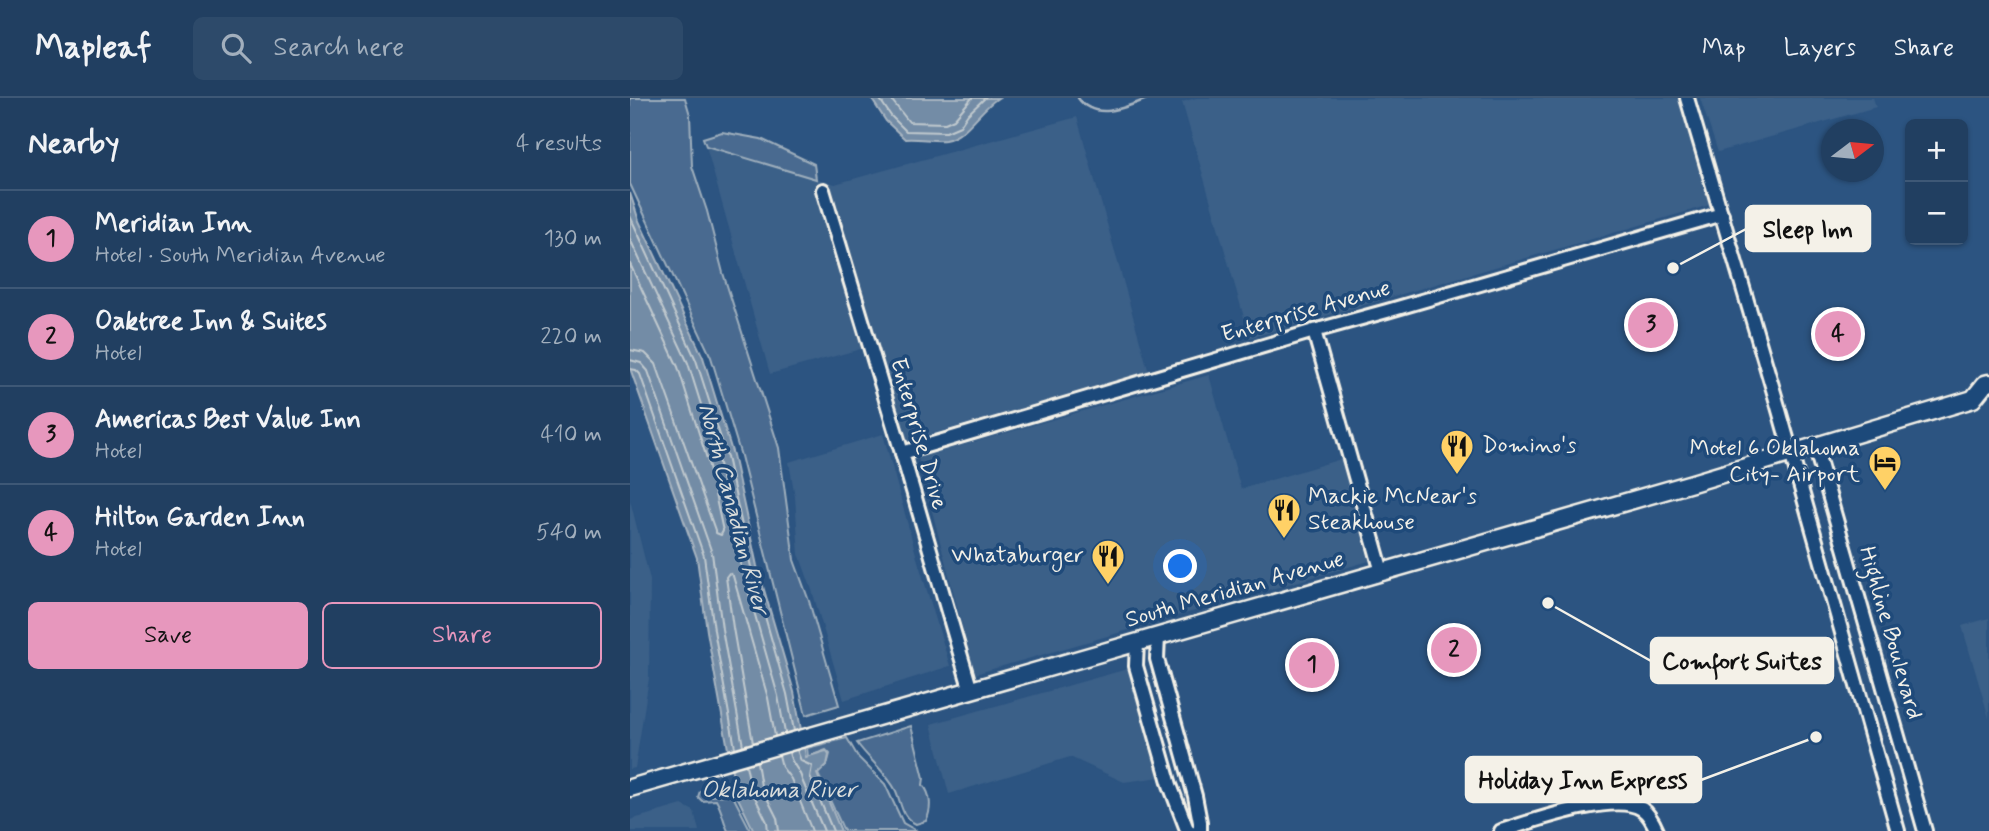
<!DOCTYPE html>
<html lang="en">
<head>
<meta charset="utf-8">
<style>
  :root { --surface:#213f61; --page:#2d4a6a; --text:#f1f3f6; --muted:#a2afbd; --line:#3e5876; --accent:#e797bd }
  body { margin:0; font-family:Mynerve,sans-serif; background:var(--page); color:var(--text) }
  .controls { position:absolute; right:21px; top:21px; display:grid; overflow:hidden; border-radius:10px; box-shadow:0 2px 5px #0004 }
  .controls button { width:63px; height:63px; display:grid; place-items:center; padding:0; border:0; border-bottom:2px solid var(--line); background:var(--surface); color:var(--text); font:35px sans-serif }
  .compass { position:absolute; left:1191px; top:21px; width:63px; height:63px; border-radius:50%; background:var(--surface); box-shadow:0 2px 5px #0004; rotate:74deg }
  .you { position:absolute; left:551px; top:469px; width:24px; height:24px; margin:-18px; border:5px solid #fff; border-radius:50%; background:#1a73e8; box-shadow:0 0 0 10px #1a73e833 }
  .badge { display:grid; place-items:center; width:46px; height:46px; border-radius:50%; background:var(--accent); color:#111; font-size:23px; font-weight:700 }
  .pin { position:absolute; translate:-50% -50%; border:4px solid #fff; box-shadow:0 2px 7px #0006 }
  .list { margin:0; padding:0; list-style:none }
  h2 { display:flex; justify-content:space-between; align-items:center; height:91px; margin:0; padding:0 28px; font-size:30px }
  h2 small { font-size:23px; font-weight:400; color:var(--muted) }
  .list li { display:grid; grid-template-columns:46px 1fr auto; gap:21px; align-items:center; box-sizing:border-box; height:98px; padding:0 28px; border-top:2px solid var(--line) }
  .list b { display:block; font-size:26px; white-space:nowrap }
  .list p { margin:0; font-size:23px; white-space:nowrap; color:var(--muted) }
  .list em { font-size:23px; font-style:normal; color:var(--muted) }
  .actions { display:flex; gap:14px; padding:21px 28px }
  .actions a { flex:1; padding:16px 0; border:2px solid var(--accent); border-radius:10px; text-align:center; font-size:24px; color:var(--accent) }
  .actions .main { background:var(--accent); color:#111 }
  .icon { flex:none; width:38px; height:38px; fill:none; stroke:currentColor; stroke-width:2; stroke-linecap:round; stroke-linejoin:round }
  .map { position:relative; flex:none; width:1359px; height:733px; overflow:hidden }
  header { display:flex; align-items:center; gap:42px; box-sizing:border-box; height:98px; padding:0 35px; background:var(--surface); border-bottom:2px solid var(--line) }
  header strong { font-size:33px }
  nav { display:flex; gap:38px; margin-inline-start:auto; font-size:24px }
  .search { width:490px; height:63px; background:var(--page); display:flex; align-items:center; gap:18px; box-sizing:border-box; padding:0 24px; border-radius:10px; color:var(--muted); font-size:26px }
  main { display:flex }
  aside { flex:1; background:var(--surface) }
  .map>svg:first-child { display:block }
  .built { fill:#3b6088 }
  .green { fill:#496b90; stroke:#9eaebc; stroke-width:2 }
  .water { fill:#738ca6; stroke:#a7b4c0; stroke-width:2 }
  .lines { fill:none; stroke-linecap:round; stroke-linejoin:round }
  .shore { stroke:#c0c9ce; stroke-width:2 }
  .stream { stroke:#a7b4c0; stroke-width:2.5 }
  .minor-casing { stroke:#f4f1e8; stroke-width:18 }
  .major-casing { stroke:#f4f1e8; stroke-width:21 }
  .minor { stroke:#1f4a7a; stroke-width:12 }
  .major { stroke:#1f4a7a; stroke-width:16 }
  .labels { text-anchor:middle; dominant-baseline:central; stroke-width:7; stroke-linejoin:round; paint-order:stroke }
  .street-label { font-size:23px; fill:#f4f1e8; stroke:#1f4a7a }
  .poi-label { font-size:23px; fill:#f4f1e8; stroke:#1f4a7a; text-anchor:start }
  .water-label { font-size:24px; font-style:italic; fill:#dadddb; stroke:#1f4a7a }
  .leader { fill:none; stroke:#f4f1e8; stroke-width:2.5 }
  .callout-dot { fill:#f4f1e8; stroke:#1f4a7a; stroke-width:2.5 }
  .callout { fill:#f4f1e8; stroke:#f4f1e8; stroke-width:2.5 }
  .callout-label { font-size:24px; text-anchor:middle; font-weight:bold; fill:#111 }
</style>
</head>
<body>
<header>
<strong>Mapleaf</strong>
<div class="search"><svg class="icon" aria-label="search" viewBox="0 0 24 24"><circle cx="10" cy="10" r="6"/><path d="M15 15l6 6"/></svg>Search here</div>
<nav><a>Map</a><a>Layers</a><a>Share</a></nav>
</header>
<main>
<aside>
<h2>Nearby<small>4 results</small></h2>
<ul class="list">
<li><span class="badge">1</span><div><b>Meridian Inn</b><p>Hotel · South Meridian Avenue</p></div><em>130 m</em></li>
<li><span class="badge">2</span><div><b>Oaktree Inn &amp; Suites</b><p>Hotel</p></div><em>220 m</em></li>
<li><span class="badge">3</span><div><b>Americas Best Value Inn</b><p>Hotel</p></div><em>410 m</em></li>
<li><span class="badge">4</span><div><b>Hilton Garden Inn</b><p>Hotel</p></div><em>540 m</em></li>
</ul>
<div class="actions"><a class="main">Save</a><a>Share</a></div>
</aside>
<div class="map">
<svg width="1359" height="733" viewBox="0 0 1359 733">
  <rect width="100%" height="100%" fill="#2c5481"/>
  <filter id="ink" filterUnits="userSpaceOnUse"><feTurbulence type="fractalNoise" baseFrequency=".0143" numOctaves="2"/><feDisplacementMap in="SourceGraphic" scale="14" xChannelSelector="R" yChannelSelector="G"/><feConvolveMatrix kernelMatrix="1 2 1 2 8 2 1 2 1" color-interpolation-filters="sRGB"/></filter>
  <g filter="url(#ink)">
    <g class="built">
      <path d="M566 0H1053L1083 106 620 240 552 4Z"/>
      <path d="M1070 0H1243L1246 9 1088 54Z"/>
      <path d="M447 19 519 275 273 344 245 247 140 276 76 48 205 86Z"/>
      <path d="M579 277 611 391 711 361 739 463 345 576 288 360Z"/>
      <path d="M253 336 287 460 320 568 214 602 182 492 169 456 165 399 159 364Z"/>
      <path d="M0 402 20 482 19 580 5 670 0 671Z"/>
      <path d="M1359 520V620L1332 528Z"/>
      <path d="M501 570 531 679 494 684 440 659 319 696 301 626Z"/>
      <path d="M52 707 64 713 69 733H0V722Z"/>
    </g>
    <g class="green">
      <path d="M0 0H55L60 17 62 68 77 113 93 175 149 350 164 462 179 503 209 607 176 617 111 358 81 259 0 86Z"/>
      <path d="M92 34 131 41 184 66 186 81 76 48 73 40Z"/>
      <path d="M281 628 294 680 293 687C301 696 302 711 296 723L286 726C271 719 272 707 266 693 257 675 239 662 227 645Z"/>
      <path d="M217 640 228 659 255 686 273 725 287 733H214L188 676 197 667 200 656 196 652 178 659 177 650Z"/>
      <path d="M75 692 79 698 100 697 104 700 121 733H98C93 722 92 712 86 702L72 703 68 699 70 693Z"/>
    </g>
    <g class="water">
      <path d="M241 0H368C349 12 336 39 315 42 302 43 289 40 275 41L256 23Z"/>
      <path d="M0 95 9 123 73 259 103 357 127 468 164 594 176 659 196 653 199 657 197 667 187 676 211 733H124L106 696 77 533 67 460 0 270Z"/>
    </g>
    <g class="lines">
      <g class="shore">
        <path d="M249 0 261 18 276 33 316 34 330 28 338 16 355 0"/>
        <path d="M260 0 279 24 315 25 324 21 342 0"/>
        <path d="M0 118 66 262 97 359 121 469 157 596 164 633"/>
        <path d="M0 141 58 265 88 361 112 471 148 598 155 635"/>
        <path d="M0 166 48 269 78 364 93 433 91 437 86 435 26 266 15 255 0 252"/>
        <path d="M0 262 11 265 18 273 82 455 92 531 113 648"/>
        <path d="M0 271 6 272 10 276 74 458 84 532 105 650"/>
        <path d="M123 645 103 530 96 479 99 475 103 478 138 600 145 638"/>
        <path d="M167 652 171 663 182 668 180 679 203 733"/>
        <path d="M159 654C161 668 170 670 172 682L194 733"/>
        <path d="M149 657 152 669 161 681 182 733"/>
        <path d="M127 664 131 688 147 720 149 733"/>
        <path d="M116 667 121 691 137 724 138 733"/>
      </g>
      <path class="stream" d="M448 0C465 24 497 9 519 0"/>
      <defs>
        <g id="minor">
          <path d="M1057 0 1145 298 1268 733"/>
          <path d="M193 92 272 355 341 593"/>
          <path d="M684 233 752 474"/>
          <path d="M1185 348 1295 733"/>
          <path d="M272 355 684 233 757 213 1092 116"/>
          <path d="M528 538 527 561 565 698 570 724V733"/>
          <path d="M507 544 506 568 540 687 556 729 559 733"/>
          <path d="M871 733C901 724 985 693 1012 711 1018 715 1024 726 1027 733"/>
        </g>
        <path id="major" d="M0 690 1062 385 1343 301 1355 286 1359 285"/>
      </defs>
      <use href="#minor" class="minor-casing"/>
      <use href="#major" class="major-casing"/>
      <use href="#minor" class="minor"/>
      <use href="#major" class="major"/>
    </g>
  </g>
  <defs>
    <symbol id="restaurant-pin" viewBox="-11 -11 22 30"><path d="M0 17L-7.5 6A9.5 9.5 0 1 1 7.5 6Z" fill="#ffd166" stroke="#1f4a7a"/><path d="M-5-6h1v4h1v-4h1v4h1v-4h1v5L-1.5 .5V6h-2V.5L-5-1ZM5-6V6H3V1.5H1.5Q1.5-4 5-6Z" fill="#111"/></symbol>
    <symbol id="hotel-pin" viewBox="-11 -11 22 30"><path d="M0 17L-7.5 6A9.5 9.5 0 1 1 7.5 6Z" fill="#ffd166" stroke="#1f4a7a"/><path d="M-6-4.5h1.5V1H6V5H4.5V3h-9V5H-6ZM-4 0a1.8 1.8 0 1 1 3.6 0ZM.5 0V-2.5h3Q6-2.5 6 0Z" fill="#111"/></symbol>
  </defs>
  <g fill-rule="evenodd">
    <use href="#restaurant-pin" x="808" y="329" width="38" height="52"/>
    <use href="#hotel-pin" x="1236" y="345" width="38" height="52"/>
    <use href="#restaurant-pin" x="635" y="393" width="38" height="52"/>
    <use href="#restaurant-pin" x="459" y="439" width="38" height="52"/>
  </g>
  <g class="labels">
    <g class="street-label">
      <text transform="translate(676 214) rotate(-16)">Enterprise Avenue</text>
      <text transform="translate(288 336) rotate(74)">Enterprise Drive</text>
      <text transform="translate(605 492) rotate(-16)">South Meridian Avenue</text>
      <text transform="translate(1260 535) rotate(74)">Highline Boulevard</text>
    </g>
    <g class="poi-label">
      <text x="852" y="348">Domino's</text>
      <text x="1230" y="351" text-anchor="end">Motel 6 Oklahoma<tspan x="1230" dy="26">City- Airport</tspan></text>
      <text x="678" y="399">Mackie McNear's<tspan x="678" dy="26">Steakhouse</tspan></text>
      <text x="454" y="458" text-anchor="end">Whataburger</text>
    </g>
    <g class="water-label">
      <text transform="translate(103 411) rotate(75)">North Canadian River</text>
      <text x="149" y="692">Oklahoma River</text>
    </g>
  </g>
  <path class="leader" d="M1043 170L1116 131M918 505L1021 563M1186 639L1071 682"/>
  <g class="callout-dot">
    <circle cx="1043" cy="170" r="7"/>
    <circle cx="918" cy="505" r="7"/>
    <circle cx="1186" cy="639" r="7"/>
  </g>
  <g class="callout">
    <rect x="1116" y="108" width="124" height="45" rx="7"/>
    <rect x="1021" y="540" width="182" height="45" rx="7"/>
    <rect x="836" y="659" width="235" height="45" rx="7"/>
  </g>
  <g class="callout-label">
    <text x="1178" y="139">Sleep Inn</text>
    <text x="1112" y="571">Comfort Suites</text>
    <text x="953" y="690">Holiday Inn Express</text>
  </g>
</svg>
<div class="controls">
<button>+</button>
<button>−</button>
</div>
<svg class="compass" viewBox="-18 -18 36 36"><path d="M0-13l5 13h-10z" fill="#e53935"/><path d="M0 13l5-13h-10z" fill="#a2afbd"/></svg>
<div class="you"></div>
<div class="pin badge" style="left:682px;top:567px">1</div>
<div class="pin badge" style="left:824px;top:552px">2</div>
<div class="pin badge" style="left:1021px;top:227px">3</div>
<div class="pin badge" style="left:1208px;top:236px">4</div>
</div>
</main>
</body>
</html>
